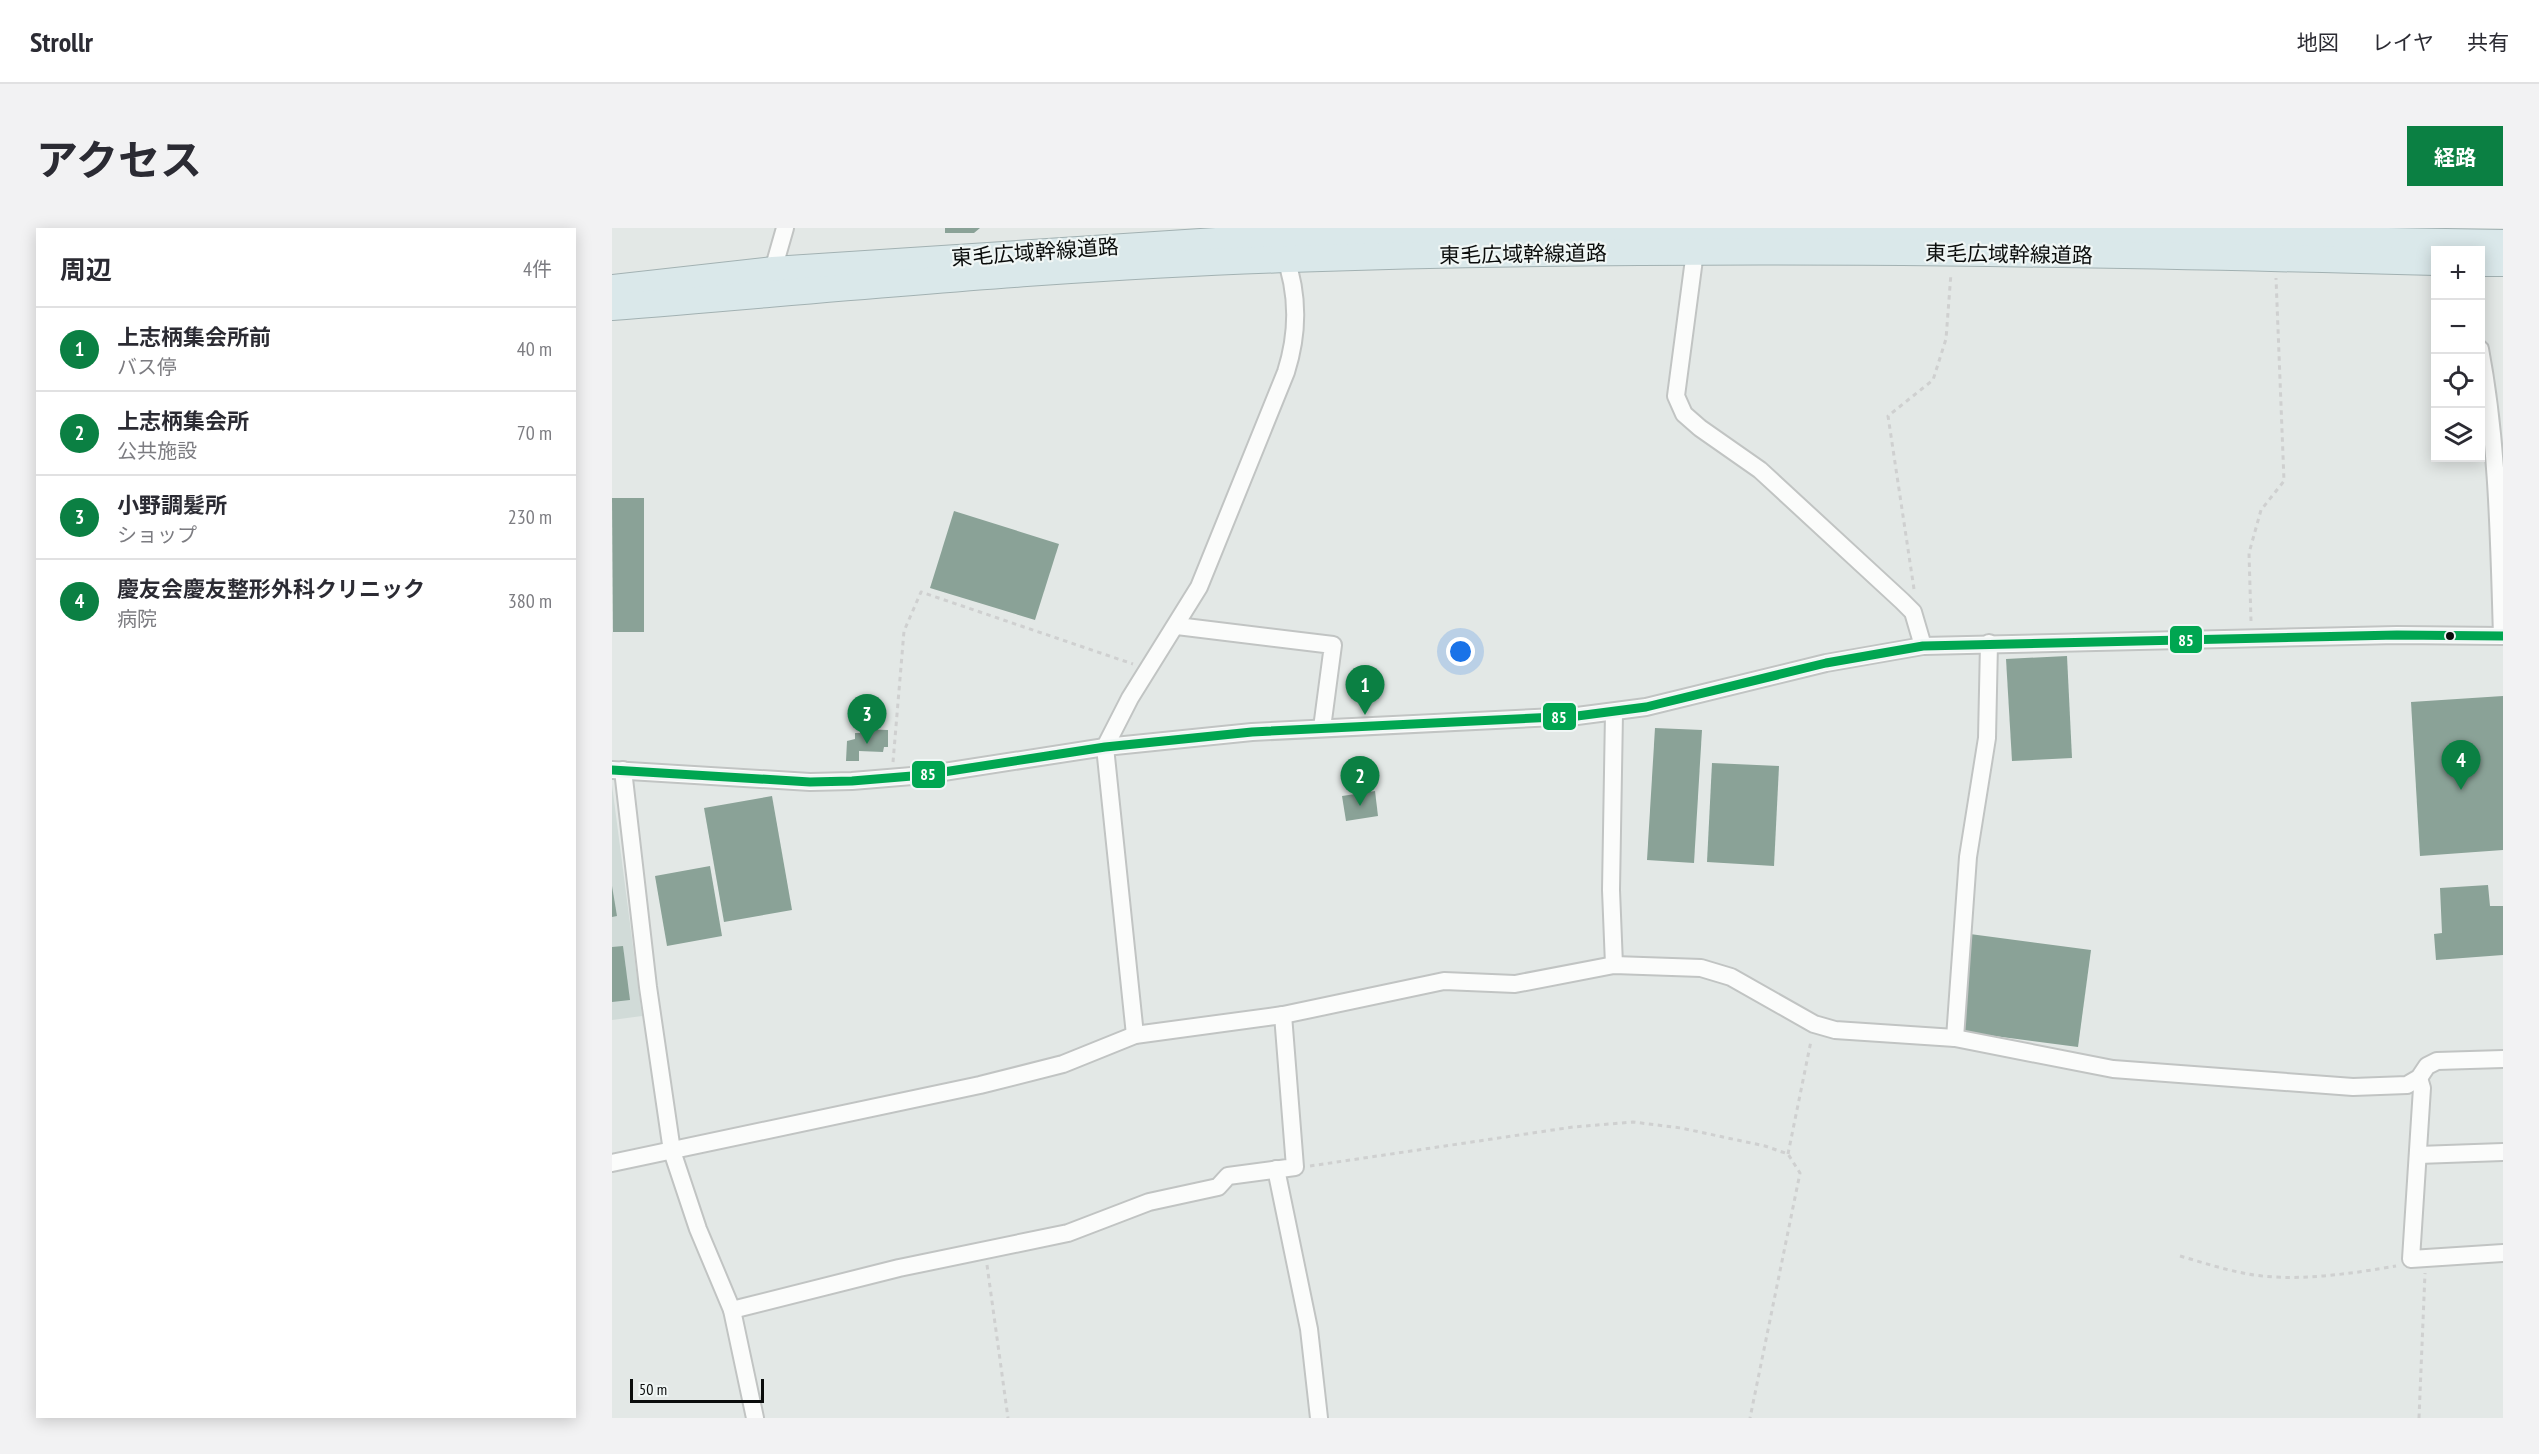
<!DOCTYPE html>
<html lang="ja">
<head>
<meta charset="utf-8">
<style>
  :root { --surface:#fff; --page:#f2f2f3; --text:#2b2b33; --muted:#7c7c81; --line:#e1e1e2; --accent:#0b8043 }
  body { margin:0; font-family:"PT Sans Narrow","Noto Sans JP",sans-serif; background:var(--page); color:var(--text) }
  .controls { position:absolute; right:18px; top:18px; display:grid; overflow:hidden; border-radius:0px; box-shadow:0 3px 15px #0003 }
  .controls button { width:54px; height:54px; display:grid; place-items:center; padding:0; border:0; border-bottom:2px solid var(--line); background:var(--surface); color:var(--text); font:30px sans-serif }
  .scale { position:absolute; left:18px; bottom:15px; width:134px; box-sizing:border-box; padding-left:6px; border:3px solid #0a0c0b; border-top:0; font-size:16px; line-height:21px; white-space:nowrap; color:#0a0c0b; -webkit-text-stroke:4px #f0f6f5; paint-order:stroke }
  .you { position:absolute; left:849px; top:424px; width:21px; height:21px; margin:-15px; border:4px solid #fff; border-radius:50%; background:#1a73e8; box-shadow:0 0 0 9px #1a73e833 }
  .badge { display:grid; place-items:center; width:39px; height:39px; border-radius:50%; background:var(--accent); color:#fff; font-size:20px; font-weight:700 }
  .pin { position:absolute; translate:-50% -50px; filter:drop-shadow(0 2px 3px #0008) }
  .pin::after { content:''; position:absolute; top:32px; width:21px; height:18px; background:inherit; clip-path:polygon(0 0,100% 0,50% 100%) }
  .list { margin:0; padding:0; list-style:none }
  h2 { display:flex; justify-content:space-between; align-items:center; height:78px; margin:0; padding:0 24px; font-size:26px }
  h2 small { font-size:20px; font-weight:400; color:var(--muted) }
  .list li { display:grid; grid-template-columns:39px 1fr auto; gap:18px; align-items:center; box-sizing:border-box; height:84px; padding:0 24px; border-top:2px solid var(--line) }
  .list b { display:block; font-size:22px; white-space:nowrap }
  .list p { margin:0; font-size:20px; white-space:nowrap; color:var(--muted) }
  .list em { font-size:20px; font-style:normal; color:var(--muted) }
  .icon { flex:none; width:33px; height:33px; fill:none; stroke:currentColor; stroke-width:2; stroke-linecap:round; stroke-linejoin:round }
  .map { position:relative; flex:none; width:1891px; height:1190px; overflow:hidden; border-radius:0px }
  header { display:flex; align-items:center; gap:36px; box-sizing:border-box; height:84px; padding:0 30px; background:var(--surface); border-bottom:2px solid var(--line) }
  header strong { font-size:28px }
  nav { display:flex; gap:33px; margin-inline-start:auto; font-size:21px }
  .intro { display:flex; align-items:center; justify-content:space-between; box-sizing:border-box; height:144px; padding:0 36px }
  h1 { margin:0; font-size:42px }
  .button { padding:15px 27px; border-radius:0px; background:var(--accent); color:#fff; font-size:21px; font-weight:700 }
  main { display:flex; gap:36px; padding:0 36px }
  aside { flex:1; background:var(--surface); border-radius:0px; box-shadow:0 3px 15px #0003 }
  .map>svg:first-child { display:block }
  .built { fill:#d1dbd8 }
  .building { fill:#8aa297 }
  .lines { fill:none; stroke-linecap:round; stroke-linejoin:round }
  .minor-casing { stroke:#c1c4c3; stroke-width:20 }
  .highway-casing { stroke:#a2b1b2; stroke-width:28 }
  .path { stroke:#cfd0d0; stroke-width:3; stroke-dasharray:4.5 4.5; stroke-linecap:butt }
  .minor { stroke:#fbfcfb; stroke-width:16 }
  .highway { stroke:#dae8ea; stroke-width:26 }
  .bus-1-casing { stroke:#f0f6f5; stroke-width:14 }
  .bus-1 { stroke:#00a651; stroke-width:9 }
  .bus-dot { fill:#0a0c0b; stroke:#f0f6f5; stroke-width:2 }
  .labels { text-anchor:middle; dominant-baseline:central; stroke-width:4.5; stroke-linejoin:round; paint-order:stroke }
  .street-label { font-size:21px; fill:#0a0c0b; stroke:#f0f6f5 }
  .line-badge { stroke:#f0f6f5; stroke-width:2 }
  .badge-label { font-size:16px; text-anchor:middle; font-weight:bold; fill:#fff }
</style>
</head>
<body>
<header>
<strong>Strollr</strong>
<nav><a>地図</a><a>レイヤ</a><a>共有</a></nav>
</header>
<div class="intro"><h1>アクセス</h1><a class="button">経路</a></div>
<main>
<aside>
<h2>周辺<small>4件</small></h2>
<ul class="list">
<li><span class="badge">1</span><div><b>上志柄集会所前</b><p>バス停</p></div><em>40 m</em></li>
<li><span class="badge">2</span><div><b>上志柄集会所</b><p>公共施設</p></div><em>70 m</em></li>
<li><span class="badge">3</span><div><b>小野調髪所</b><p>ショップ</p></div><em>230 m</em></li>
<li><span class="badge">4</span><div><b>慶友会慶友整形外科クリニック</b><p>病院</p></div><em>380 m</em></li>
</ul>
</aside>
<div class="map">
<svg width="1891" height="1190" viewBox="0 0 1891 1190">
  <rect width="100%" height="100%" fill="#e3e8e6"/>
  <path class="built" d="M0 557 30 788 0 792Z"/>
  <g class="building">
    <path d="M333 0H368L362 5H333Z"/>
    <path d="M0 270H32V404H1Z"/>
    <path d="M342 283 447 316 423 392 318 360Z"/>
    <path d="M1455 428 1460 530 1400 533 1394 431Z"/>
    <path d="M1891 468V622L1808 628 1799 474Z"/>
    <path d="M1043 500 1090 502 1082 635 1035 632Z"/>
    <path d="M248 501 276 502V519H272L271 524 247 523V533H234L235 513 243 511V505H248Z"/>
    <path d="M1100 535 1167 538 1162 638 1095 634Z"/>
    <path d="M763 563 766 588 734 593 730 568Z"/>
    <path d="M160 568 180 682 112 694 92 580Z"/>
    <path d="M98 638 110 708 55 718 43 648Z"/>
    <path d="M1876 657 1878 678H1891V727L1824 732 1822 706 1830 705 1828 660Z"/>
    <path d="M0 658 5 688 0 689Z"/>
    <path d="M1358 706 1479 722 1466 819 1345 803Z"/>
    <path d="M11 718 18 772 0 774V719Z"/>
  </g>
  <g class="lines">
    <defs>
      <g id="minor">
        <path d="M1084 16 1064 168 1072 186 1088 200 1148 242 1290 373 1301 384 1311 418"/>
        <path d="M161 42 173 0"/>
        <path d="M1868 121C1886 216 1887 312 1890 408"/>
        <path d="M565 398 721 417 710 500"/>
        <path d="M0 542 198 554 240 553 312 547 493 519 640 504 965 488 1034 479 1214 435 1311 418 1785 407 1891 408"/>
        <path d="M11 542 36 759 60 923 86 1001 120 1082 143 1190"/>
        <path d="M1002 737 999 662 1002 485"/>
        <path d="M523 807 493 519 518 470 587 359 674 144C687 103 687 64 671 23"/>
        <path d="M1343 810 1356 629 1375 510 1377 415"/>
        <path d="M1807 850 1810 860 1799 1031 1891 1025"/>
        <path d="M1806 927 1891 924"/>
        <path d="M0 935 368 857 451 836 523 807 671 787 832 753 903 756 1002 737 1089 740 1119 749 1202 796 1223 802 1343 810 1501 841 1741 859 1795 857 1807 850 1815 838 1825 833 1891 831"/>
        <path d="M664 941 697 1101 707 1190"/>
        <path d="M120 1082 287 1040 456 1005 537 974 606 959 616 948 683 939 671 787"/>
      </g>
      <g id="highway">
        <path d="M1868 35H1891"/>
        <path d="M0 60 161 42 665 9 1087 1 1891 15"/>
        <path d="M0 79C225 61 451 38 677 31 1059 18 1441 24 1824 34"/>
      </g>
    </defs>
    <use href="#minor" class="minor-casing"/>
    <use href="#highway" class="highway-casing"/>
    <g class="path">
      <path d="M1302 361 1276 188 1321 152 1334 111 1339 45"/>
      <path d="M1639 393 1637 325 1649 282 1672 253 1664 50"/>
      <path d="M281 534 292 403 309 364 521 436"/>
      <path d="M1176 926 1199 813"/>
      <path d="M698 938 961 899 1021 894 1069 900 1153 918 1176 926 1188 945 1138 1190"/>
      <path d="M1568 1028C1589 1034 1610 1041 1631 1045 1677 1055 1738 1046 1784 1038"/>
      <path d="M375 1037 396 1190"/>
      <path d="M1807 1190 1813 1045"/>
    </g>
    <use href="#minor" class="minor"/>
    <use href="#highway" class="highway"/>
    <defs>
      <path id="bus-1" d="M0 542 198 554 240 553 312 547 493 519 640 504 965 488 1034 479 1214 435 1311 418 1785 407 1891 408"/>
    </defs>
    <use href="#bus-1" class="bus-1-casing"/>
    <use href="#bus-1" class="bus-1"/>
  </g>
  <circle class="bus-dot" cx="1838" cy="408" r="5"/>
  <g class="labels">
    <g class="street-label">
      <text transform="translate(423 24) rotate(-4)">東毛広域幹線道路</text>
      <text transform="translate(911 26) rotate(-1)">東毛広域幹線道路</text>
      <text transform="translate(1397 26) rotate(1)">東毛広域幹線道路</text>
    </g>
  </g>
  <g class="line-badge">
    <rect x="1557" y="397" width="34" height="29" rx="6" fill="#00a651"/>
    <rect x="930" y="474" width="35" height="29" rx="6" fill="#00a651"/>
    <rect x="299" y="532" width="35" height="29" rx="6" fill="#00a651"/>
  </g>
  <g class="badge-label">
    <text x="1574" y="418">85</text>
    <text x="947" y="495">85</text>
    <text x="316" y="552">85</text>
  </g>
</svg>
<div class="controls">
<button>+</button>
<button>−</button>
<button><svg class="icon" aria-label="locate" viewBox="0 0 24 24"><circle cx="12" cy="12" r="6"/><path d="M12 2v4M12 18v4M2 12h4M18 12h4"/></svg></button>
<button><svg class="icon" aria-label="layers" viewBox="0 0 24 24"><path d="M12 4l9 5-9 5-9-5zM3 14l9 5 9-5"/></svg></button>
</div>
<div class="scale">50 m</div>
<div class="you"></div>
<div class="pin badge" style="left:753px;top:487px">1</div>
<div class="pin badge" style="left:748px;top:578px">2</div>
<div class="pin badge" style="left:255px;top:516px">3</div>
<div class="pin badge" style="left:1849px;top:562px">4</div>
</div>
</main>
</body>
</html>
